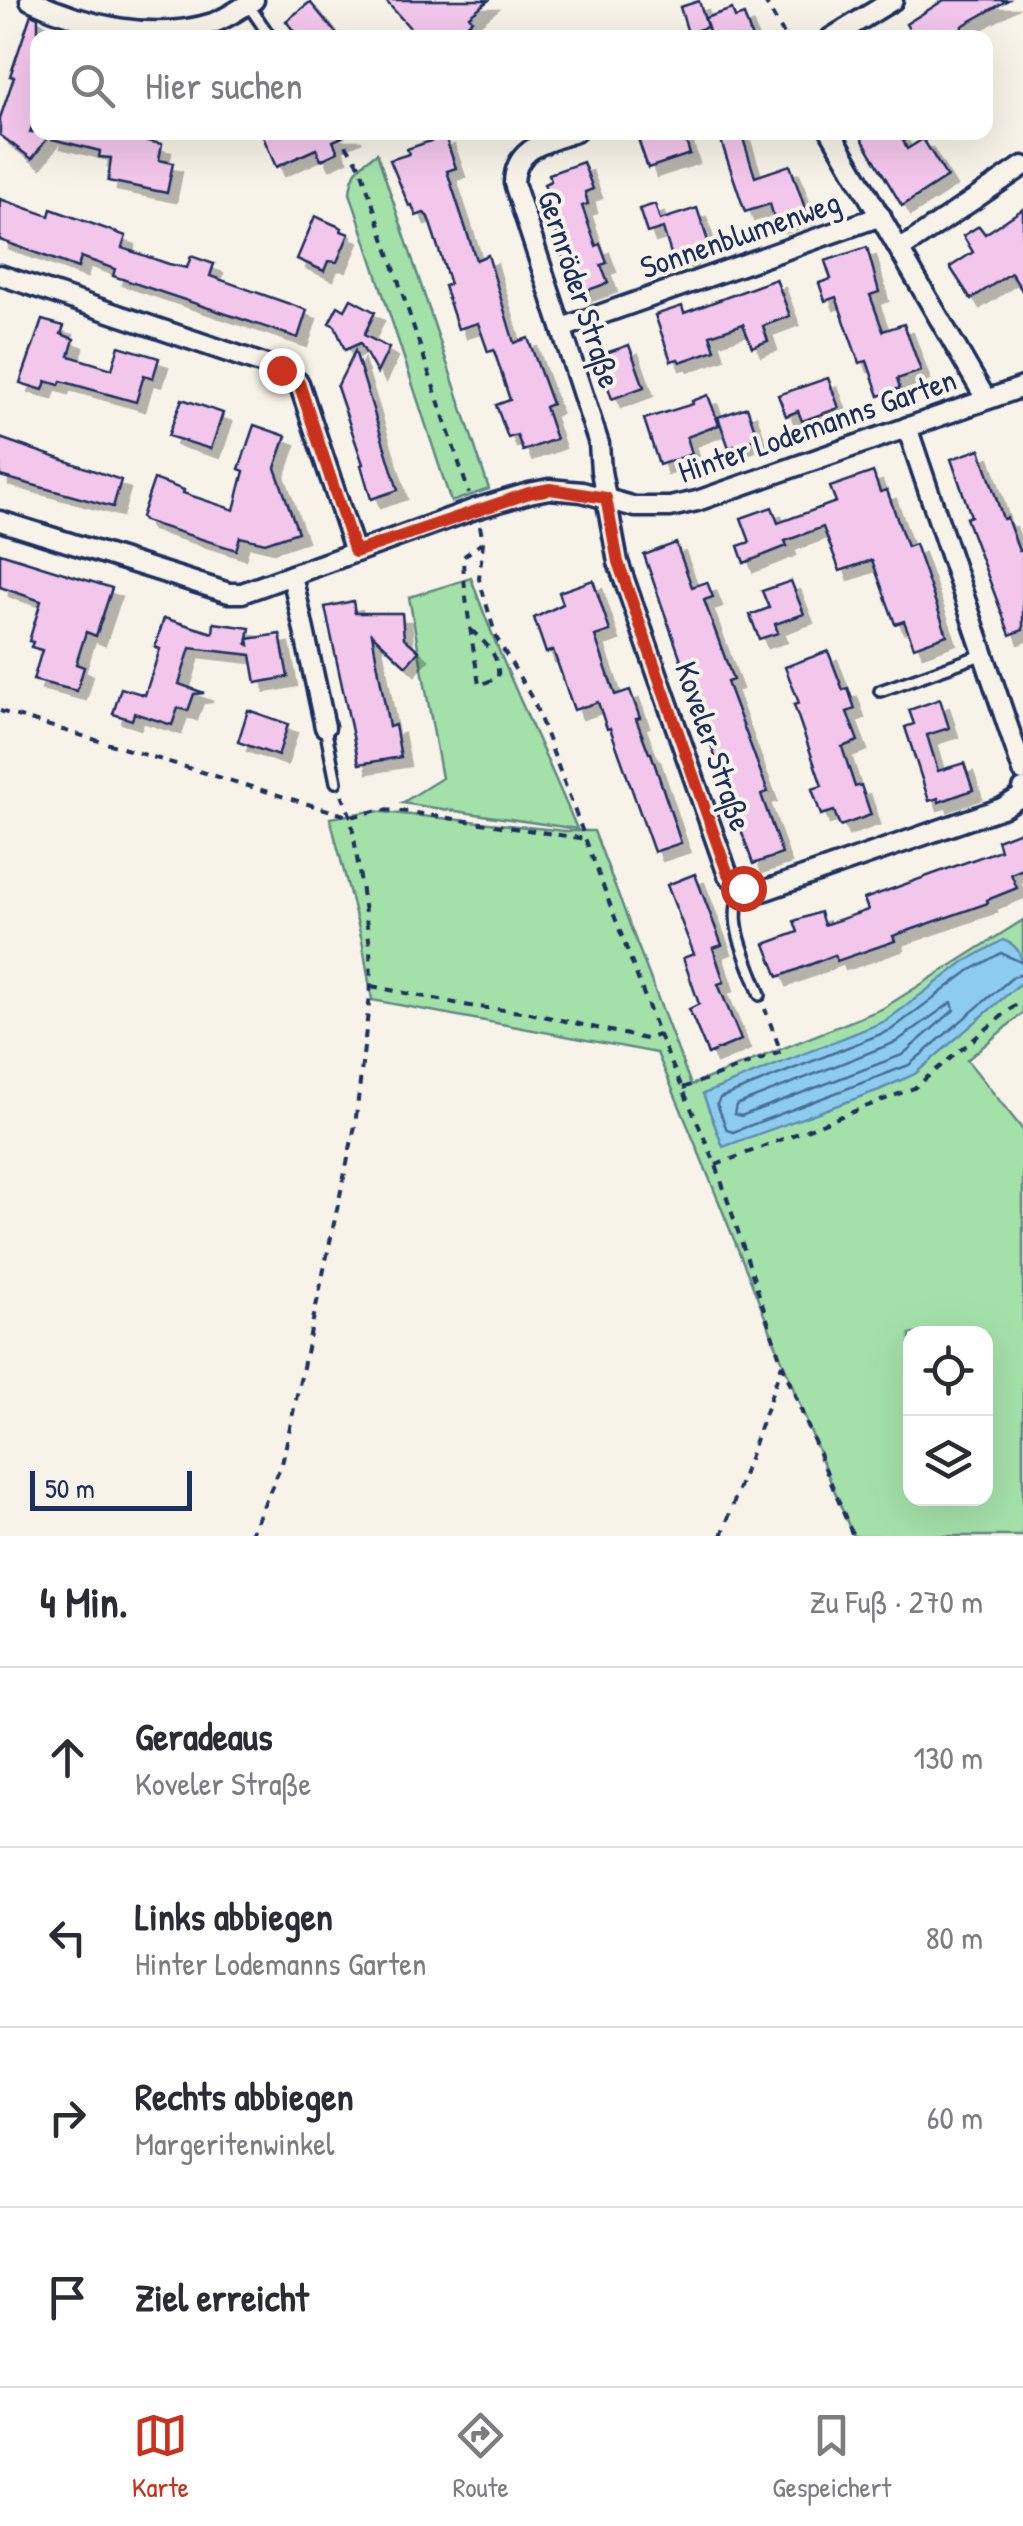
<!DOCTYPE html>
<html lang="de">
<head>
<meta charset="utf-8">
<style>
  :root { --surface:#fff; --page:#f2f2f3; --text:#2b2b33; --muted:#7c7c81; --line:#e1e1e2; --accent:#c8321e }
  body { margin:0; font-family:"Patrick Hand",sans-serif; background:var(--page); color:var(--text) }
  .controls { position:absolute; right:30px; bottom:30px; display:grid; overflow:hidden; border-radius:20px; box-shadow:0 10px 40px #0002 }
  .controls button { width:90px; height:90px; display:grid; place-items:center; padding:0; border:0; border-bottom:2px solid var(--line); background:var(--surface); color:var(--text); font:50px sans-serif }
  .scale { position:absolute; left:30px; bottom:25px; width:162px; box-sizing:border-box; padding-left:10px; border:5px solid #1b2f5e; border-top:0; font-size:28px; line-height:35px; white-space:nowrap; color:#1b2f5e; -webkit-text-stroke:8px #f7f3e8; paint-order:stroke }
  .stop { position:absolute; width:30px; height:30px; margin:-22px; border:8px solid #c8321e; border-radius:50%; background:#fff }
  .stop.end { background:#c8321e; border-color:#fff; box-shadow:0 2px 10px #0008 }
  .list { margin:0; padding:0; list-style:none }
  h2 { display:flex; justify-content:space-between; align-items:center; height:130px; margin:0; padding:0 40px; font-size:42px }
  h2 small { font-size:32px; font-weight:400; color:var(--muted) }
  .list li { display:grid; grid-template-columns:65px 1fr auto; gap:30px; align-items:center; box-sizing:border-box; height:180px; padding:0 40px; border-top:2px solid var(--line) }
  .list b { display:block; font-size:38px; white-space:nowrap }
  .list p { margin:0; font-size:32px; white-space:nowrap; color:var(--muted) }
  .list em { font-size:32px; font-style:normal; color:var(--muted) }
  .icon { flex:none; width:55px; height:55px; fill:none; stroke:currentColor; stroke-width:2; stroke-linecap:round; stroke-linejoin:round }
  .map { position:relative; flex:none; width:1023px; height:1536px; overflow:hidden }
  .search { position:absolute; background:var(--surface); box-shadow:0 10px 40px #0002; left:30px; right:30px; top:30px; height:110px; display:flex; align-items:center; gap:25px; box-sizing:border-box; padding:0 35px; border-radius:20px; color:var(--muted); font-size:38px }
  .sheet { height:850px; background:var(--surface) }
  nav { display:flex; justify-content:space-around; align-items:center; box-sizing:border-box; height:140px; border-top:2px solid var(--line); background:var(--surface); font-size:28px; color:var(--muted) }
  nav a { display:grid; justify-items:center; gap:5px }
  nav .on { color:var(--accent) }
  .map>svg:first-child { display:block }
  .green { fill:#a4e1a9; stroke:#608884; stroke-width:2.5; fill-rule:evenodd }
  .water { fill:#8eccee; stroke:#608db4; stroke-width:2.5 }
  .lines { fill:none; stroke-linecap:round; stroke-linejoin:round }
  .shore { stroke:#496e98; stroke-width:2.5 }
  .building { fill:#f3c6ec; stroke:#1b2f5e; stroke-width:2.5; filter:url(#shadow) }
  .service-casing { stroke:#1b2f5e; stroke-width:16 }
  .minor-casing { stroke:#1b2f5e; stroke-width:25 }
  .path { stroke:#1b2f5e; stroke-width:4; stroke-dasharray:8 8; stroke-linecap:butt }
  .service { stroke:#f7f3e8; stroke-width:9 }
  .minor { stroke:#f7f3e8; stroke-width:18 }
  .route { stroke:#c8321e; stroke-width:12 }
  .labels { text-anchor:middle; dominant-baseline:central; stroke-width:8; stroke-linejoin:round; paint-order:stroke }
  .street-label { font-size:32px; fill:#1b2f5e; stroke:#f7f3e8 }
</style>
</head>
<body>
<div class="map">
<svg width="1023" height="1536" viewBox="0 0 1023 1536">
  <defs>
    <filter id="shadow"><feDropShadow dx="9" dy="9" stdDeviation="0" flood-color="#0004"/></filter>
  </defs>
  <rect width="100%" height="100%" fill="#f7f3e8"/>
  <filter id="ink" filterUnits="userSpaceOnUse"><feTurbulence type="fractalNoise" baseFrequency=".01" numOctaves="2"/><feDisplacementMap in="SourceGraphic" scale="20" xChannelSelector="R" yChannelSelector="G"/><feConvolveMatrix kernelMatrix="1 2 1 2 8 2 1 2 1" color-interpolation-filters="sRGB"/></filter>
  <g filter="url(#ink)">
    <g class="green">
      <path d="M377 153 489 489 451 502 350 193C352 171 359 165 377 153Z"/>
      <path d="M471 578C501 664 542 745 577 829L402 803 442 778 409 597Z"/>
      <path d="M372 811 566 831H594L691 1085 882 1009 1023 920V1013L967 1060 1023 1130V1536H853C786 1375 726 1212 657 1053L372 1000 362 940 330 818ZM910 1334H986V1498H910Z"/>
    </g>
    <path class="water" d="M1003 940C1023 946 1023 963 1023 981L915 1074 879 1090 723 1147 703 1094 886 1021 964 962Z"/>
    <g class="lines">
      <g class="shore">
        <path d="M1023 963 1001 953 969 971 891 1030 720 1098 717 1104 727 1130 733 1132 909 1065 1013 977 1023 974"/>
        <path d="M952 1002 954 1010 902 1055 741 1116 734 1114 736 1105 896 1042Z"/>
      </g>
    </g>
    <g class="building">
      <path d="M385 0H489L469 16 472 20 451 38H419Z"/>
      <path d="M944 0H1008L962 26 961 34 955 38H914L906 24Z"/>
      <path d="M699 1 707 27 688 33 680 7Z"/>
      <path d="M310 2 340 38H299L286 21Z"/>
      <path d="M732 9 735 18 744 15 752 38H711L705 18Z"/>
      <path d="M31 14 38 17V112L30 132H52L32 159 0 135V118L14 77 10 76Z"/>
      <path d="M53 132H102L162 144 159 160 173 163 167 193 108 181 111 158 99 157 100 151 52 139Z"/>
      <path d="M261 132H353L333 141 338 152 321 160 316 149 276 167Z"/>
      <path d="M647 132H683L690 154 648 168 637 136Z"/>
      <path d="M729 132H741L755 177 790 165 807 214 776 224 770 204 745 212 719 135Z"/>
      <path d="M858 132H899L907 149 923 139 947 177 902 206Z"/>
      <path d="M445 136 456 168 447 171 476 260 488 255 514 343 528 338 552 404 545 407 556 439 523 451 517 435 508 438 496 405 510 400 494 350 488 352 478 323 458 329 444 286 450 284 428 217 424 213 416 216 412 205 409 206 390 160 409 154 407 149Z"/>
      <path d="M583 162 593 189 585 192 588 204 582 206 596 246 600 244 607 263 601 265 608 283 577 294 555 236 558 235 551 217 555 215 544 184 551 181 549 174Z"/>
      <path d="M0 199 49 216 51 209 126 236 122 248 169 264 187 268 191 256 214 264 210 276 307 310 298 338 113 276 115 269 81 257 78 268 0 240Z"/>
      <path d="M655 204 660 220 697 208 709 244 691 250 686 260 671 254 663 228 647 233 639 209Z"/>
      <path d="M1023 209V292L1011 273 971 299 950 267 973 252 963 236 979 226 985 234Z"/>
      <path d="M315 216 342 228 341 231 349 234 337 262 328 261 324 271 297 259Z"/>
      <path d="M867 247 879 292 870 295 883 331 904 324 921 371 897 379 900 388 879 396 867 361 859 363 836 297 825 301 819 283 831 279 825 261Z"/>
      <path d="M776 279 790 316 763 326 768 341 752 347 743 324 710 335 715 350 680 362 678 359 671 361 655 315 682 306 684 313Z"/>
      <path d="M351 299 375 312 364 335 389 348 377 373 360 343 345 350 335 326 329 323 338 306 345 310Z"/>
      <path d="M42 320 64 326 61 334 74 339 69 356 112 369 119 346 159 358 153 378 144 375 136 402 61 381 59 385 46 381 43 390 20 383Z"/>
      <path d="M629 345 644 387 612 399 597 356Z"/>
      <path d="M355 351 398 490 371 499 361 465 363 464 337 387Z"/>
      <path d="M828 378 839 408 802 421 798 411 786 416 778 395Z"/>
      <path d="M708 395 719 425 687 437 692 454 659 465 644 419 693 404 692 401Z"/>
      <path d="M182 399 223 413 211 449 168 436Z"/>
      <path d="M747 407 758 438 729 448 718 417Z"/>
      <path d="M254 425 286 436 275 468 298 532 265 543 240 537 236 550 144 521 141 517 154 479 184 490 183 493 234 510 244 471 239 469Z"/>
      <path d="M0 438 121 480 113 507 0 476Z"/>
      <path d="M980 449 1003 519 1007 518 1019 551 1023 550V630L1010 635 966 518 971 516 951 459Z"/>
      <path d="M873 472 880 492 887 490 907 547 915 544 947 635 914 647 904 621 895 624 872 560 840 571 823 527 785 541 787 546 744 563 738 546 750 542 741 518 772 507 778 523 836 502 830 487Z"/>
      <path d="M676 543 692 587 707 582 713 597 704 600 733 680 727 682 768 792 761 794 782 854 753 864 644 555Z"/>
      <path d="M0 553 112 588 96 636 86 632 76 664 84 667 77 691 33 680 42 650 31 647 33 642 29 641 41 601 0 587Z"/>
      <path d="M593 580 610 631 595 636 615 695 630 690 640 718 636 719 649 753H651L681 843 654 852 610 728 607 729 598 702 574 710 553 650 546 653 534 618 563 604 559 592Z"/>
      <path d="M791 581 804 614 775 624 778 633 759 639 750 615 769 608 762 591Z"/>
      <path d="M353 601 355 613H402L404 638 419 651 406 666 372 634 389 727 395 725 401 757 359 764 325 607Z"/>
      <path d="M164 618 213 633 214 623 250 628 247 644 249 645 248 639 280 634 288 677 256 683 251 655 190 648 179 684 204 693 194 694 188 711 178 708 172 725 134 713 132 720 113 714 121 688 145 695 160 649 155 647Z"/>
      <path d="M828 651 843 690 848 688 855 709 847 712 858 741 842 747 855 787 861 785 871 815 840 826 834 811 821 815 812 789 822 786 794 705 799 703 785 667Z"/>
      <path d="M940 699 949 728 927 735 938 771 964 763 973 790 939 802 938 798 929 801 905 727 914 724 909 710Z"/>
      <path d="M248 710 288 724 278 756 238 742Z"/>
      <path d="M1023 830V869L1011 874 1017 888 987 900 988 903 893 936 895 941 837 961 835 955 778 977 765 944 798 932 794 921 820 912 824 925 868 910 864 899 1000 850 997 840Z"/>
      <path d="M695 874 722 945 713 948 724 982 718 984 741 1040 708 1054 689 1009 699 1004 683 958 694 954 667 885Z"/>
    </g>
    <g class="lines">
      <defs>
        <g id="service">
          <path d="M247 3 271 38"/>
          <path d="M880 691 984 654"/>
          <path d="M325 727 336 782"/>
          <path d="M743 888C724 921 749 961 760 995"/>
        </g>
        <g id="minor">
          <path d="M30 0C85 26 153 42 213 23 227 18 241 8 254 0"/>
          <path d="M831 38 893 0"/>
          <path d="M575 132C545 143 515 147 514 183L599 444 601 471 618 562 728 875 743 888 763 891 1002 808 1022 796 1023 789"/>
          <path d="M831 132 986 399"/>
          <path d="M901 249 1023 166"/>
          <path d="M0 275 281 370 299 383 355 552"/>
          <path d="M562 328 881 216"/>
          <path d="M907 427 1023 771"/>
          <path d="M0 521 229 593H242L475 509 529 493 549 489 582 492 635 507H670L697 501 1023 387"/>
          <path d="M292 575 325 727"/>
        </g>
      </defs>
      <use href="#service" class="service-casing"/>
      <use href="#minor" class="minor-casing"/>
      <g class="path">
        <path d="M764 0 786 38"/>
        <path d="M337 132 360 166 469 493"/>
        <path d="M480 526 483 542 479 579 496 637 534 702 659 1035 716 1165 782 1364 853 1536"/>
        <path d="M471 630C487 644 500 656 498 678L479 685C473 643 464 600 463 557L483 542"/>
        <path d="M0 711 351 817 379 810 402 811 586 839"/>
        <path d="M371 986 470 1006 530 1013 646 1039 659 1035"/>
        <path d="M683 1088 781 1052 765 1009"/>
        <path d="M716 1165 914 1088 1023 999"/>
        <path d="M250 1536 282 1464 355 1126 371 986 370 946 351 817 342 795"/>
        <path d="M722 1536 782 1364"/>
      </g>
      <use href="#service" class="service"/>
      <use href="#minor" class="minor"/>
    </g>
  </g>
  <g class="lines" filter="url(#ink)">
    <path class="route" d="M281 370 299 383 355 552 529 493 550 489 606 498 618 562 724 863 728 874 743 888"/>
  </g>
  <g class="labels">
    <g class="street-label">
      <text transform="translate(740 234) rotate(-19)">Sonnenblumenweg</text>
      <text transform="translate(580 289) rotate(72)">Gernröder Straße</text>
      <text transform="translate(817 425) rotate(-19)">Hinter Lodemanns Garten</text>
      <text transform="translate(714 746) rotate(71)">Koveler Straße</text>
    </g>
  </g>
</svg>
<div class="controls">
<button><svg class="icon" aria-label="locate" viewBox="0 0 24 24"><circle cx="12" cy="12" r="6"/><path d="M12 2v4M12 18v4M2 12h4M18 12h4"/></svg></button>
<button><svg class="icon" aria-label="layers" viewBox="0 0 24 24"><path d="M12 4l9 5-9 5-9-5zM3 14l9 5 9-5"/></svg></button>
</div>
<div class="scale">50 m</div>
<div class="stop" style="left:743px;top:888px"></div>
<div class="stop end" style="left:281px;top:370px"></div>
<div class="search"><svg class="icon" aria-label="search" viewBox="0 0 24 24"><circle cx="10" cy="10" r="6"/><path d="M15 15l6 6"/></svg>Hier suchen</div>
</div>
<section class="sheet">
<h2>4 Min.<small>Zu Fuß · 270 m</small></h2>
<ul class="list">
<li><svg class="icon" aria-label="ahead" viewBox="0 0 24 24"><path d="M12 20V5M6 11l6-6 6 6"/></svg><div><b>Geradeaus</b><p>Koveler Straße</p></div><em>130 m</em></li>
<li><svg class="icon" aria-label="left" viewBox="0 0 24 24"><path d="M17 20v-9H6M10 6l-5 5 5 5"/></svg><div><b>Links abbiegen</b><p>Hinter Lodemanns Garten</p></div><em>80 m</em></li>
<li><svg class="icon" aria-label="right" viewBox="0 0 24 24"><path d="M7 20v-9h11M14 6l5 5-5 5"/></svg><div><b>Rechts abbiegen</b><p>Margeritenwinkel</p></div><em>60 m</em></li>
<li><svg class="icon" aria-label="arrive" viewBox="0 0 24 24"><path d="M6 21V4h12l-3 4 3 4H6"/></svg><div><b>Ziel erreicht</b></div></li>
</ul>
</section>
<nav>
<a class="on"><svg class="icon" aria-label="map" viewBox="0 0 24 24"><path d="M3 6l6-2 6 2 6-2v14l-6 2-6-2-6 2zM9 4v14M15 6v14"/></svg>Karte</a>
<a><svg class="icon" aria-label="directions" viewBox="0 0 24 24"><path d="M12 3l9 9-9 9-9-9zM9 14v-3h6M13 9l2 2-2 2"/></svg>Route</a>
<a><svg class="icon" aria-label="saved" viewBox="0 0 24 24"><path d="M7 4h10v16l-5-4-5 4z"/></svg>Gespeichert</a>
</nav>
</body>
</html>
